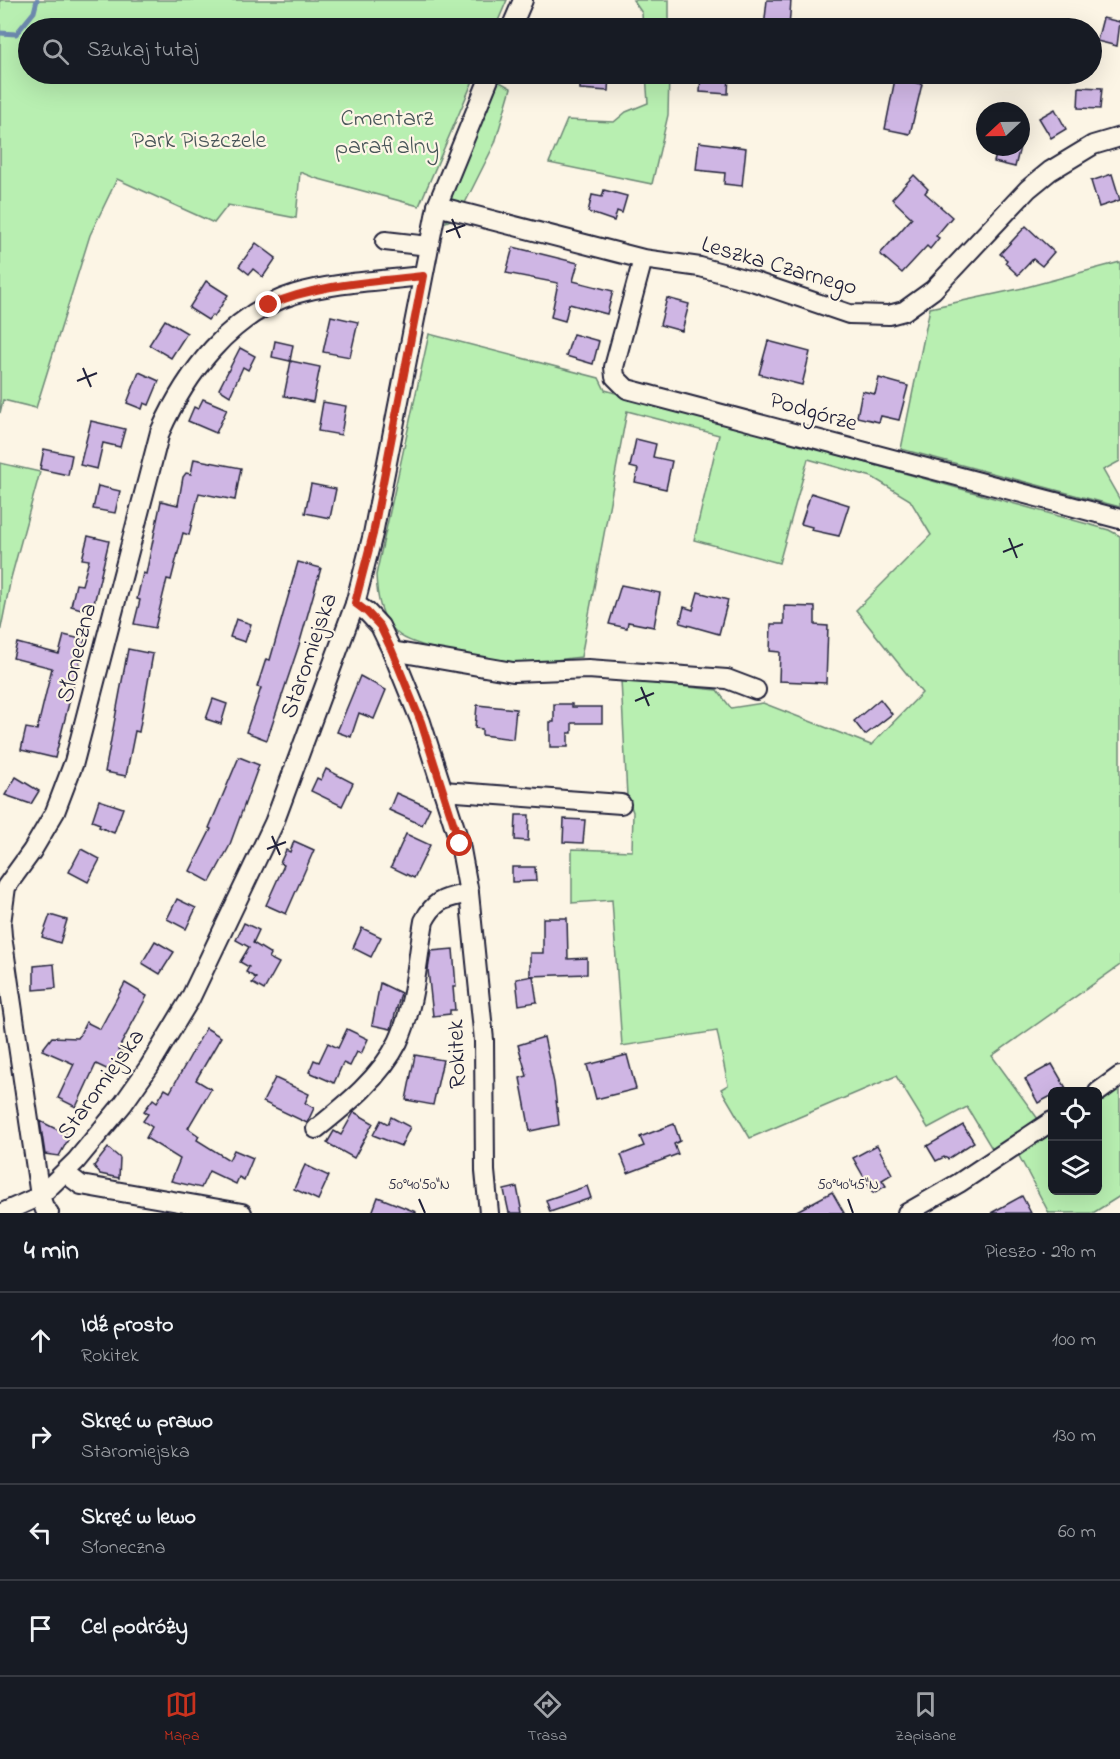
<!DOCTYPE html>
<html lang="pl">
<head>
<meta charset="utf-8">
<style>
  :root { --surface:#171b24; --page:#20242c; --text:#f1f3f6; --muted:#9ea1a6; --line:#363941; --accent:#c8321e }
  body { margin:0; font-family:"Indie Flower",sans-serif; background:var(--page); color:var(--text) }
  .controls { position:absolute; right:18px; bottom:18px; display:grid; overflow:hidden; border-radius:9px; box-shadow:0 6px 24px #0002 }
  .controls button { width:54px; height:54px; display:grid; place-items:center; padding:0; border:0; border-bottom:2px solid var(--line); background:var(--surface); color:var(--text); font:30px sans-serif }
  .compass { position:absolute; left:976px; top:102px; width:54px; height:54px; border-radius:50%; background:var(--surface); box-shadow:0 6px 24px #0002; rotate:248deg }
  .stop { position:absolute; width:18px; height:18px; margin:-14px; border:4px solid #c8321e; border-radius:50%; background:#fff }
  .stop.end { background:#c8321e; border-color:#fff; box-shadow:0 2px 6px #0008 }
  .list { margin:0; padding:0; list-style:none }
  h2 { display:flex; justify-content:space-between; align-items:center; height:78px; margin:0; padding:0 24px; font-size:26px }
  h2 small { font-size:20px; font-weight:400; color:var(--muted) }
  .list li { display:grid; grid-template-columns:39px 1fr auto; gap:18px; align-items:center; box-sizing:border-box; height:96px; padding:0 24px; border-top:2px solid var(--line) }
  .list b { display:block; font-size:22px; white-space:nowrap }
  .list p { margin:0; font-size:20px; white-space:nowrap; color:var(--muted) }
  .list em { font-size:20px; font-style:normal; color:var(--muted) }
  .icon { flex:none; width:33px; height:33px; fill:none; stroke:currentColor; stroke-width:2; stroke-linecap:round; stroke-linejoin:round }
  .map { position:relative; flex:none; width:1120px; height:1213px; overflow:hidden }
  .search { position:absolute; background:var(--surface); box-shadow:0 6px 24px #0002; left:18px; right:18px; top:18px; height:66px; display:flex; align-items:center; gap:15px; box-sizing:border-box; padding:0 21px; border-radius:33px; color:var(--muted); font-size:22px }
  .sheet { height:462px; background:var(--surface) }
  nav { display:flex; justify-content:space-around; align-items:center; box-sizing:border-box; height:84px; border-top:2px solid var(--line); background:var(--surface); font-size:16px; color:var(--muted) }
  nav a { display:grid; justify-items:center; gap:3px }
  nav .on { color:var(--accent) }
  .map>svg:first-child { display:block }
  .green { fill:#b8efb1; stroke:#6d8876; stroke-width:1.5 }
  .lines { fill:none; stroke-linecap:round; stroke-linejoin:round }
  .stream { stroke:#6d8aaf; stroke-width:5 }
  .building { fill:#cfb6e4; stroke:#22223b; stroke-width:1.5 }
  .minor-casing { stroke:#22223b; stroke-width:22 }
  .minor { stroke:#fcf5e5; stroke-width:18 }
  .route { stroke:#c8321e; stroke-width:8 }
  .ticks { fill:none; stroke:#22223b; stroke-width:2 }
  .labels { text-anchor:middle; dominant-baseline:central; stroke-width:4.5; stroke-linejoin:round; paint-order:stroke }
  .park-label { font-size:24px; fill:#485558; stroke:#fcf5e5 }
  .street-label { font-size:24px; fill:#22223b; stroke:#fcf5e5 }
  .ticks-label { font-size:15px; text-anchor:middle; fill:#22223b; stroke:#fcf5e5; stroke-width:4.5; stroke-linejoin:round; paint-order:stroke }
</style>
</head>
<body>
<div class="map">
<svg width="1120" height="1213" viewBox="0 0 1120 1213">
  <rect width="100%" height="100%" fill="#fcf5e5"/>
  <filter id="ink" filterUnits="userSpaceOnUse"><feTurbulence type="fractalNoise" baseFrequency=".0167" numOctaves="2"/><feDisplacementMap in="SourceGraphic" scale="12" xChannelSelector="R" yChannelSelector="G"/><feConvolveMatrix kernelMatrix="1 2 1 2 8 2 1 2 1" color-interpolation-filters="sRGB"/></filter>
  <g filter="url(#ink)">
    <g class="green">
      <path d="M0 0H507L495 28H28V74H476L419 206 315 178 300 172 296 218 228 205 214 223 117 179 90 235 36 408 3 400 0 413Z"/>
      <path d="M633 0H669V28H643L642 13Z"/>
      <path d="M646 74H669L668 115 652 184 549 163 567 120 614 122 626 112 648 103Z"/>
      <path d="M498 81 511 88 495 143 458 217 446 222 453 192Z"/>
      <path d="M1120 262V461L1103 470 1120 500V507L901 449 930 308 1023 288Z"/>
      <path d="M429 334 599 378 605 390 1109 530 1120 536V965L992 1056 1041 1123 994 1152 967 1107 928 1128 896 1076 750 1138 721 1089 728 1085 717 1031 622 1046 612 900 572 903V849L632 851 633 812 627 796 621 680 717 690 731 708 763 703 871 745 922 693 856 610 931 535 910 500 872 477 808 459 779 563 694 540 719 435 627 411 581 657C559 659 535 664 512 663 490 661 412 648 397 633 380 617 377 597 376 575Z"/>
      <path d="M0 463 40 472 11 578 0 633Z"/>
      <path d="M1120 1086V1196L1093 1213H1049L1019 1156 1052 1133V1190H1098V1101Z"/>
    </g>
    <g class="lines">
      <path class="stream" d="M0 33 16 34 34 12 37 0"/>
    </g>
    <g class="building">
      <path d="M767 0H791L789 28H764Z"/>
      <path d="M1103 18 1120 22 1117 46 1097 41Z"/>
      <path d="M580 74H609L608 91 580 89Z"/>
      <path d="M701 74H729L728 94 700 92Z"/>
      <path d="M895 79 922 84 910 134 885 129Z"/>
      <path d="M1079 87 1102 88 1100 109 1078 108Z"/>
      <path d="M1055 109 1066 129 1051 138 1039 118Z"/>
      <path d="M699 142 746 148 742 186 724 184 725 173 696 170Z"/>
      <path d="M998 147H1020L1015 167 994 162Z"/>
      <path d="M1112 174 1120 200 1099 207 1091 181Z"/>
      <path d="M914 175 928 189 925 193 952 217 936 236 939 238 930 249 927 246 902 273 880 254 912 218 892 199Z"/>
      <path d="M604 190 627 196 622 213 617 211 614 221 588 212 592 195 602 197Z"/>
      <path d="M1026 226 1054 252 1042 266 1033 259 1018 275 1005 263 1007 260 1000 254Z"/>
      <path d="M256 243 276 258 263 277 253 269 249 274 239 266Z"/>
      <path d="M513 247 578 263 573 281 613 291 607 314 569 304 565 321 551 317 558 283 506 273Z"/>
      <path d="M206 281 228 295 214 317 212 315 208 320 189 308Z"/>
      <path d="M667 298 689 304 682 331 660 325Z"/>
      <path d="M331 316 358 322 350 357 323 352Z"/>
      <path d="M165 320 187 333 171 358 149 345Z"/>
      <path d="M573 334 599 341 593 364 566 356Z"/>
      <path d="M275 341 293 345 290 361 272 357Z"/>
      <path d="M768 341 810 352 802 385 759 374Z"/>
      <path d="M240 348 255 356 248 370 243 367 230 396 219 389Z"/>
      <path d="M291 361 320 367 313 402 284 396Z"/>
      <path d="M139 372 159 381 149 405 144 403 142 409 127 403Z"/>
      <path d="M879 378 908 386 899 420 881 416 879 422 857 417 862 391 875 394Z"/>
      <path d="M203 399 227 409 216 433 188 421 194 407 198 409Z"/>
      <path d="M323 402 346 406 341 435 318 431Z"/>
      <path d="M91 421 125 429 120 447 103 443 97 469 80 465Z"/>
      <path d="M636 439 656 444 653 457 672 461 666 489 635 482 638 469 630 467Z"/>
      <path d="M44 449 72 455 68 475 40 469Z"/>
      <path d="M194 459 241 468 235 500 199 493 189 535 183 533 171 580 167 579 155 628 134 624 140 600 137 599 143 573 146 574 161 501 178 505 183 477 186 473 191 474Z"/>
      <path d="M311 484 336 489 330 518 305 513Z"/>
      <path d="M98 486 120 491 115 513 93 509Z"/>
      <path d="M811 493 849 505 839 536 811 530 812 527 801 524Z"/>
      <path d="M88 536 109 541 92 612 71 606 76 584 82 585 89 560 82 559Z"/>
      <path d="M298 562 321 568 299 645 267 740 246 732 261 688 257 687 266 659 270 660Z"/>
      <path d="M621 585 660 593 654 627 628 622 627 628 609 624Z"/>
      <path d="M698 592 728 600 719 634 680 623 684 607 693 610Z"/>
      <path d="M784 606 815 607V625L828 626 826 683 779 681 780 652 770 651 771 624H784Z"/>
      <path d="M236 619 251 624 245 642 230 637Z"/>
      <path d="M64 635 85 640 55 758 21 750 26 728 37 730 52 668 13 658 17 643 59 654Z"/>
      <path d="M128 649 153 654 139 732 135 731 126 776 105 772Z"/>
      <path d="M360 676 386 690 374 719 359 713 351 737 337 732Z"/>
      <path d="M213 699 227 704 221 724 206 719Z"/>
      <path d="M880 699 892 714 865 735 854 721Z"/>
      <path d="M554 704H572V707H602V723H572V733H568V747H550V722H554Z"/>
      <path d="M477 705 516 709 513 739 482 735V729L475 728Z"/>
      <path d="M239 757 259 765 229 847 210 882 190 871 211 829 209 828Z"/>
      <path d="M326 769 353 783 342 806 311 791 317 778 321 780Z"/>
      <path d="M16 777 39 791 31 804 5 795Z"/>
      <path d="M396 793 430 808 422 825 389 810Z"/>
      <path d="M99 800 123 808 114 833 99 827 100 824 92 821Z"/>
      <path d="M516 815H529L528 841 515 840Z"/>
      <path d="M564 819 585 820 583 843 563 842Z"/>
      <path d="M406 834 430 845 414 878 391 867Z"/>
      <path d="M294 841 314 850 286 914 266 905 284 865 280 863 286 850 290 852Z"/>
      <path d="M81 849 100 859 88 882 69 872Z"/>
      <path d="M512 867H535L536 881 512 882Z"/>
      <path d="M177 899 196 908 186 929 167 919Z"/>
      <path d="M50 915 67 920 60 943 42 937Z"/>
      <path d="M543 918H567L568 959 587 958V974L530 976V953H543Z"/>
      <path d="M244 923 259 930 253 943 271 954 269 958 279 963 264 990 252 983 256 978 246 972 249 967 240 962 249 947 236 940Z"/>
      <path d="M362 928 381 937 371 957 353 948Z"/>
      <path d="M155 941 174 952 160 974 142 963Z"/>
      <path d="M453 949 456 987H453L455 1010H450V1014L433 1016 428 970 431 951Z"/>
      <path d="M54 964 56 988 34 990V966Z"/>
      <path d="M533 976 537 1002 519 1005 516 979Z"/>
      <path d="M125 983 147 996 118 1050 122 1052 113 1072 96 1064 76 1107 58 1098 74 1064 42 1050 52 1037 78 1038 86 1022 100 1029Z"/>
      <path d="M380 983 401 993 391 1029 372 1025Z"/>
      <path d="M206 1028 221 1037 196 1080 211 1089 188 1128 199 1136 197 1140 229 1160 234 1150 253 1158 244 1180 239 1177 236 1184 209 1171 201 1188 171 1181 180 1159 146 1138 152 1127 143 1121 148 1114 144 1111 153 1099 157 1102 165 1089 170 1092Z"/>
      <path d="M347 1029 368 1039 361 1054 357 1052 350 1066 343 1063 334 1083 309 1072 314 1060 319 1062 328 1043 338 1048Z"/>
      <path d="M544 1037 554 1083 559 1125 530 1131 520 1078 527 1076 518 1045Z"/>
      <path d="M415 1055 443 1060 433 1105 406 1100Z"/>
      <path d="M627 1055 636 1089 596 1099 587 1065Z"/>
      <path d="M1052 1064 1066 1088 1053 1092V1095L1038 1103 1025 1079Z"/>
      <path d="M275 1078 309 1094 305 1103 314 1108 307 1123 263 1102Z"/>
      <path d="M354 1112 373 1123 354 1158 327 1143 334 1131 341 1135Z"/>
      <path d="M391 1117 410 1127 401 1146 373 1135 381 1120 388 1124Z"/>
      <path d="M40 1121 70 1136 59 1156 45 1154Z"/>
      <path d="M674 1124 680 1141 674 1144 678 1154 628 1173 621 1155 644 1146 640 1137Z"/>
      <path d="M963 1125 974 1142 948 1159 944 1157 936 1161 927 1146Z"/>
      <path d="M877 1145 892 1174 882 1180 886 1186 873 1193 853 1158Z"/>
      <path d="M108 1148 120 1158 119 1178 100 1174 94 1166Z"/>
      <path d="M305 1165 329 1176 318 1200 294 1189Z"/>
      <path d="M587 1186 591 1198 550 1212 546 1200Z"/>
      <path d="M517 1187 522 1213H509L504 1190Z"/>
      <path d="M832 1192 844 1213H793Z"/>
      <path d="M1022 1196 1031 1213H991Z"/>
      <path d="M378 1197 416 1212V1213H372Z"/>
    </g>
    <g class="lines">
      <defs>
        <g id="minor">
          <path d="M511 28 523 0"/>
          <path d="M437 206 643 259 700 267 755 282 849 314 889 315 904 311 933 290 1028 189 1050 171 1093 145 1120 137"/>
          <path d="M385 241 429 246"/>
          <path d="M643 259 614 367 615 377 627 389 1120 519"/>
          <path d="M355 604 367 612 380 626 392 651 421 722 460 844 469 893 484 1040 485 1171 489 1213"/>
          <path d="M392 651 513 672 588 669 727 679 756 690"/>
          <path d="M443 791 621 804"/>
          <path d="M1098 1092 1120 1076"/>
          <path d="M316 1129C346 1105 380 1078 398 1042 415 1006 417 960 424 921 436 898 445 899 469 893"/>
          <path d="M65 1173 81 1185 242 1213"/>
          <path d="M40 1196 76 1161 123 1104 149 1067 190 999 274 823 355 604 373 534 437 206 491 74"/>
          <path d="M40 1196 2 936 1 923 6 887 32 851 55 812 74 762 160 432C186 374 230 314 295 294 335 282 380 281 422 276"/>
          <path d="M2 1213 40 1196 45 1210 49 1213"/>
          <path d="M907 1213 959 1183 1052 1121"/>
        </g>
      </defs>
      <use href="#minor" class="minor-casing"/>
      <use href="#minor" class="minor"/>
    </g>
  </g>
  <g class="lines" filter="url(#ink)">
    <path class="route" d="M269 305C317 284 371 282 423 276L373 534 355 603 367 612 380 626 392 651 421 722 460 844"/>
  </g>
  <path class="ticks" d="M452 219 460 238M446 232 465 225M83 368 91 387M77 381 97 373M1009 538 1017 558M1003 552 1023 544M641 687 649 706M635 701 654 693M272 836 280 855M267 849 286 842M419 1199 425 1213M848 1199 853 1213"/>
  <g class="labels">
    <g class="park-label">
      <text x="387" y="119">Cmentarz<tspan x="387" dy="28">parafialny</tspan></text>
      <text x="199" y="141">Park Piszczele</text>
    </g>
    <g class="street-label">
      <text transform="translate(779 267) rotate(16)">Leszka Czarnego</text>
      <text transform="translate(813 413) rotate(16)">Podgórze</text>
      <text transform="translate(78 653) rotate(-76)">Słoneczna</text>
      <text transform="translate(310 656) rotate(-71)">Staromiejska</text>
      <text transform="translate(458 1054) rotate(-92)">Rokitek</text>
      <text transform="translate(102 1085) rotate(-54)">Staromiejska</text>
    </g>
  </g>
  <g class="ticks-label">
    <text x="419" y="1189">50°40'50"N</text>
    <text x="848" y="1189">50°40'45"N</text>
  </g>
</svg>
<div class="controls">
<button><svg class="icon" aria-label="locate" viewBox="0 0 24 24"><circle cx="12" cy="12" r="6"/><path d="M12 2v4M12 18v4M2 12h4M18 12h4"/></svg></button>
<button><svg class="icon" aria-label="layers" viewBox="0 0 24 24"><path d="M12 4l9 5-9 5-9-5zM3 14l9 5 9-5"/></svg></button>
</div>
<svg class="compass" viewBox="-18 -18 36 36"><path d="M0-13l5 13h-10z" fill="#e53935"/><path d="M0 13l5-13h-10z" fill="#9ea1a6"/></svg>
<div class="stop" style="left:460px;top:844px"></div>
<div class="stop end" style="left:269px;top:305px"></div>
<div class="search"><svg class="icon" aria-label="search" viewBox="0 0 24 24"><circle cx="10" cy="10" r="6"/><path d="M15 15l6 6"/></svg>Szukaj tutaj</div>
</div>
<section class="sheet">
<h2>4 min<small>Pieszo · 290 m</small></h2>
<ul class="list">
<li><svg class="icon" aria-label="ahead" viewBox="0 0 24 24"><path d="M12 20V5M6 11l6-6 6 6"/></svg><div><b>Idź prosto</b><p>Rokitek</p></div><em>100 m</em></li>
<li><svg class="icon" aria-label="right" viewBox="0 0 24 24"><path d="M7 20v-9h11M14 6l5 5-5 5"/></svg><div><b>Skręć w prawo</b><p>Staromiejska</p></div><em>130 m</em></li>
<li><svg class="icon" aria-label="left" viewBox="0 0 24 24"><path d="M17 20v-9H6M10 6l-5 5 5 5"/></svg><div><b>Skręć w lewo</b><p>Słoneczna</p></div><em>60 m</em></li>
<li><svg class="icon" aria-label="arrive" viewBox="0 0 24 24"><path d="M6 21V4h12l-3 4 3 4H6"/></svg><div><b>Cel podróży</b></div></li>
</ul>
</section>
<nav>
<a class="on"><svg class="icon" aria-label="map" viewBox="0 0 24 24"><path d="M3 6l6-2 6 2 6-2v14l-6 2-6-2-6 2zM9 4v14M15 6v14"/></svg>Mapa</a>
<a><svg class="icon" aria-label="directions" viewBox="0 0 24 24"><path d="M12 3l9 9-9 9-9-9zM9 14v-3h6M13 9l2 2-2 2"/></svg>Trasa</a>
<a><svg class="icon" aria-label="saved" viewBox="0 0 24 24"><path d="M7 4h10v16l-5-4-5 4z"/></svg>Zapisane</a>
</nav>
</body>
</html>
